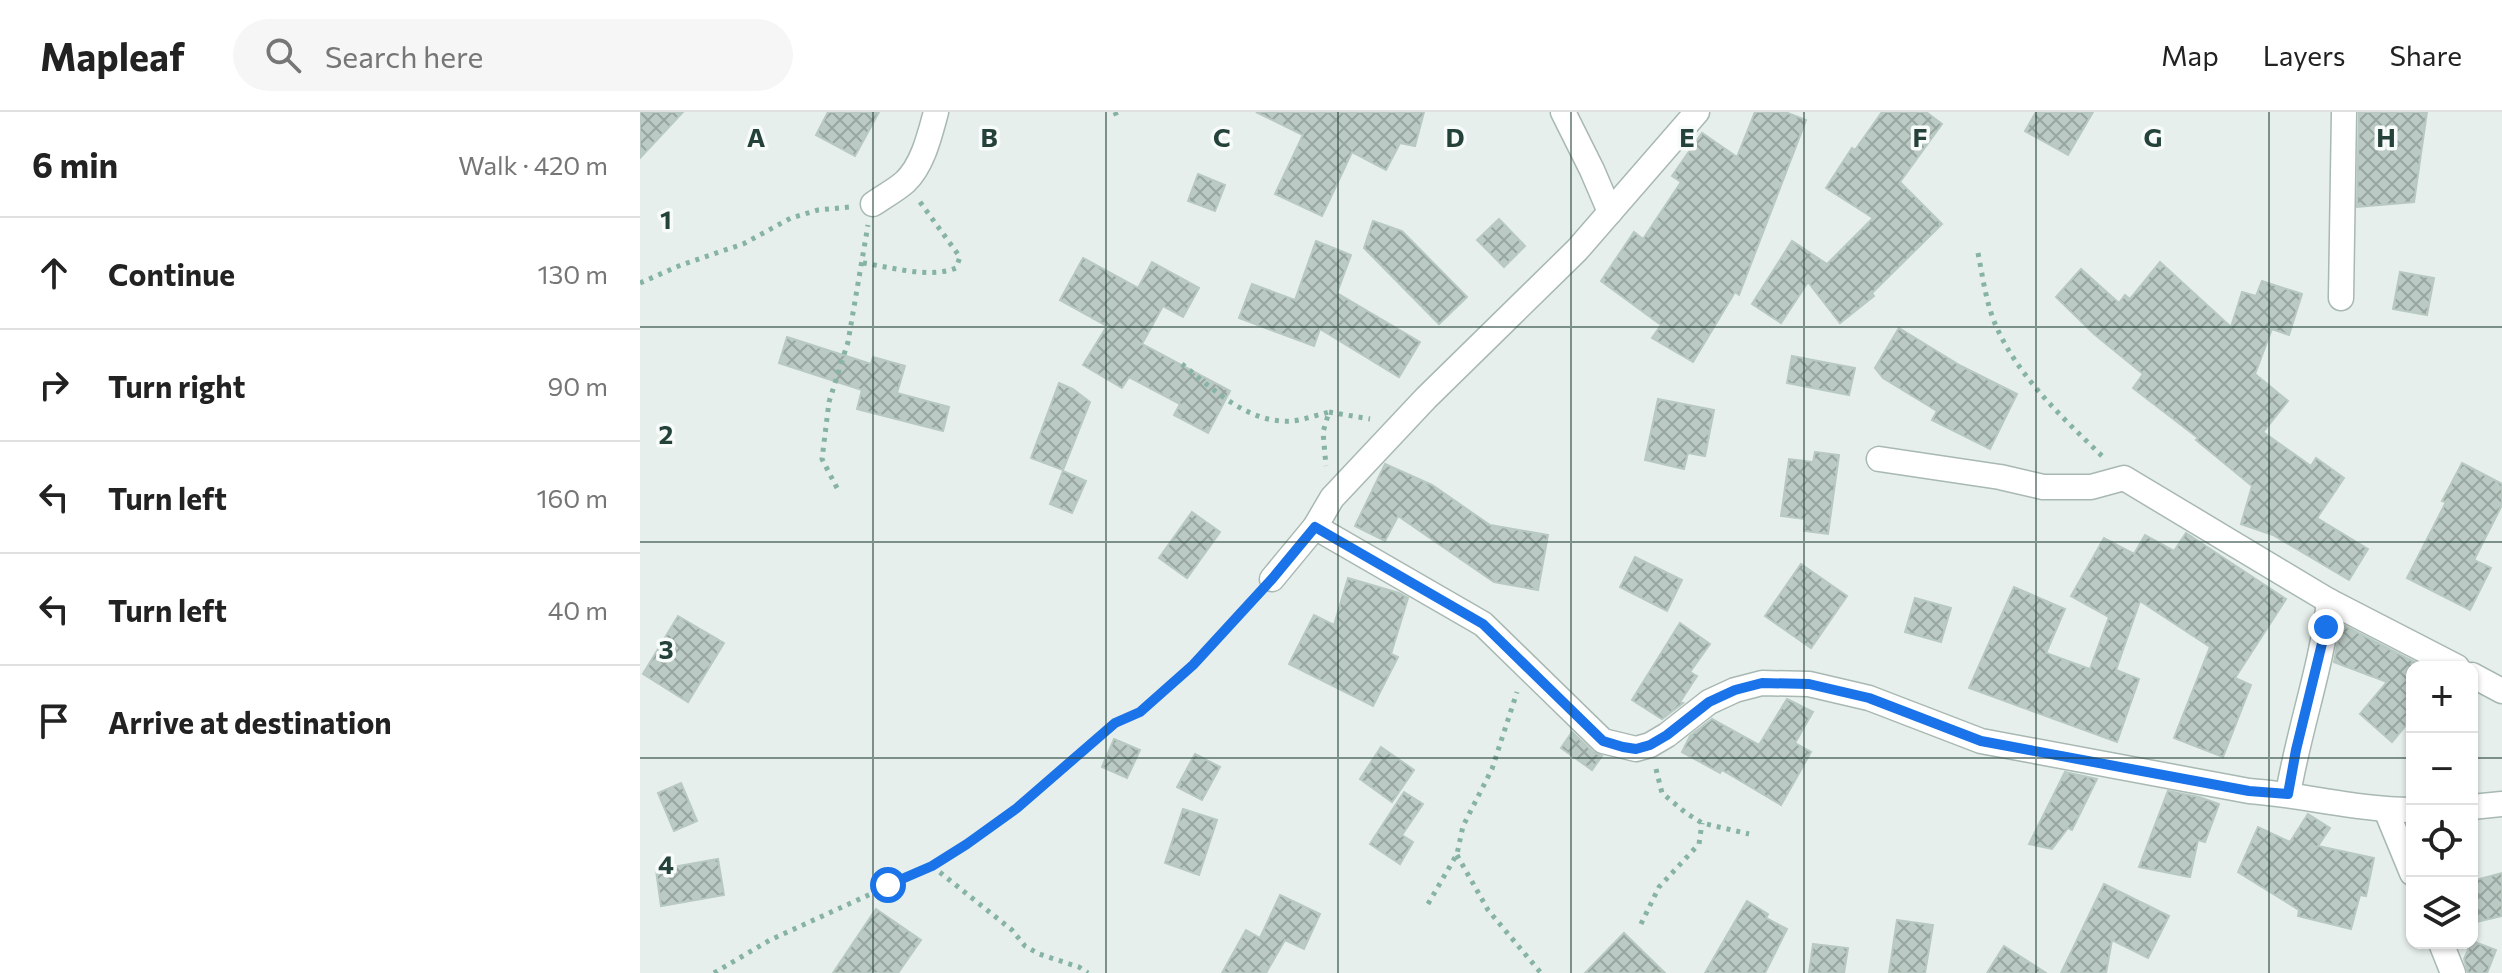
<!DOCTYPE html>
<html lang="en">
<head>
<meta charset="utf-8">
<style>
  :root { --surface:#fff; --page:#f6f6f6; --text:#222; --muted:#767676; --line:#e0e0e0 }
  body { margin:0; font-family:Commissioner,sans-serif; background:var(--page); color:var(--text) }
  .controls { position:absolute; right:24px; bottom:24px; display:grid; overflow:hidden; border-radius:16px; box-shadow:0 2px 6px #0004 }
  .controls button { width:72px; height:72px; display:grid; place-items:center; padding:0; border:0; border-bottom:2px solid var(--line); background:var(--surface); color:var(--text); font:40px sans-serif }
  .stop { position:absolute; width:24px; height:24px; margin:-18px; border:6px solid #1a73e8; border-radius:50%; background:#fff }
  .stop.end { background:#1a73e8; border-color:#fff; box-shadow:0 2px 8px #0008 }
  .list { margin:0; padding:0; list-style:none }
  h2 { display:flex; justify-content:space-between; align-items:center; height:104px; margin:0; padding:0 32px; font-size:34px }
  h2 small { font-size:26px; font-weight:400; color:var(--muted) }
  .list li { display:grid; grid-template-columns:52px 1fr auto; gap:24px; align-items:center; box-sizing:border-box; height:112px; padding:0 32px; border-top:2px solid var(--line) }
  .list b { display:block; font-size:30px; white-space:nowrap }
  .list em { font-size:26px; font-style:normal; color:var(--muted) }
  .icon { flex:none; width:44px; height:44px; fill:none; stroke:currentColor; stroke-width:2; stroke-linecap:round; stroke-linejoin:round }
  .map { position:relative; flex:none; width:1862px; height:861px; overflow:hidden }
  header { display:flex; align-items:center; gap:48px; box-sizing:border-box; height:112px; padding:0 40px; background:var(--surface); border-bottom:2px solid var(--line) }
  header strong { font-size:38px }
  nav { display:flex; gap:44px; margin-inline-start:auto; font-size:28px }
  .search { width:560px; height:72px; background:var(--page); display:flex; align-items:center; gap:20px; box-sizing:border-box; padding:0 28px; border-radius:44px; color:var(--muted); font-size:30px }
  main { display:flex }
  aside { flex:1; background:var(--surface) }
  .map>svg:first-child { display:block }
  .building { fill:url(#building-cross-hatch); stroke:#b8c9c2; stroke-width:2 }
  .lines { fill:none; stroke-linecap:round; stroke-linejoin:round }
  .minor-casing { stroke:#a8b8b2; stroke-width:27 }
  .path { stroke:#86b3a5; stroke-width:5; stroke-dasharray:4 6; stroke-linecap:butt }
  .minor { stroke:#fff; stroke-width:24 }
  .route { stroke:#1a73e8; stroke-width:10 }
  .grid { fill:none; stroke:#24423a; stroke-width:2; stroke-opacity:0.55 }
  .grid-label { font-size:26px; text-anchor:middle; font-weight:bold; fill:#24423a; stroke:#f7fbf9; stroke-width:7; stroke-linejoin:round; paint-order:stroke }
</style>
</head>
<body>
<header>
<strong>Mapleaf</strong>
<div class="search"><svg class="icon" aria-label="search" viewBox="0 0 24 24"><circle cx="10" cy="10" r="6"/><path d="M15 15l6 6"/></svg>Search here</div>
<nav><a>Map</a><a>Layers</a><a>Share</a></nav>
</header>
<main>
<aside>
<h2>6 min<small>Walk · 420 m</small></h2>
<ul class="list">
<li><svg class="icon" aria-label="ahead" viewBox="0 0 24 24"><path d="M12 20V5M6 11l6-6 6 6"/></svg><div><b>Continue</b></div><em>130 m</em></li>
<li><svg class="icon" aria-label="right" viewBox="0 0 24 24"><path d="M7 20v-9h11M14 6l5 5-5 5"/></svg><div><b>Turn right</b></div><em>90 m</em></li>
<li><svg class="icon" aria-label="left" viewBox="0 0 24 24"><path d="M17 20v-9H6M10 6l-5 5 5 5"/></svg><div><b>Turn left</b></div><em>160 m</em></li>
<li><svg class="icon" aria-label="left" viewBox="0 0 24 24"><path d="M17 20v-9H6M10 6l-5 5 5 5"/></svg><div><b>Turn left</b></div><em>40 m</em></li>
<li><svg class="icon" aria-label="arrive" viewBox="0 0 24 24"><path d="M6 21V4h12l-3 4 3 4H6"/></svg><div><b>Arrive at destination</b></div></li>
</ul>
</aside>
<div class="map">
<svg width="1862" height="861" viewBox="0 0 1862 861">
  <defs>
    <pattern id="building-cross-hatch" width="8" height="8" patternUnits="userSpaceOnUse" patternTransform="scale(2)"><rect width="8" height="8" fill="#bbcac4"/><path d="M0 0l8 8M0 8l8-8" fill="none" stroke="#98a6a0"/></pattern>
  </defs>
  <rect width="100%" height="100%" fill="#e6efeb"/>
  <g class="building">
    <path d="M0 0H43L0 46Z"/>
    <path d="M188 0H239L215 44 176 23Z"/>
    <path d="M616 0H784L775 34 760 31 746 58 712 40 682 104 635 82 663 23Z"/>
    <path d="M1115 0H1145L1166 8 1099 183 1095 180 1053 250 1012 226 1021 213 961 169 994 120 1003 127 1041 70 1032 64 1062 21 1097 45Z"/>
    <path d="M1242 0H1286L1302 12 1260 70 1302 112 1232 181 1234 184 1200 211 1168 170 1141 211 1112 192 1152 129 1187 152 1233 106 1186 76 1212 36 1215 38Z"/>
    <path d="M1396 0H1453L1428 43 1385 19Z"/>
    <path d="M1719 0H1787L1774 90 1717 95Z"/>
    <path d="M558 62 585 73 575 99 548 89Z"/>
    <path d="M859 107 885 134 864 155 837 128Z"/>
    <path d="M733 109 762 119 827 185 799 212 724 136Z"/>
    <path d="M676 129 711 143 697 181 780 230 759 265 680 217 674 234 599 206 612 172 655 188Z"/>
    <path d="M443 146 498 176 512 150 559 176 543 205 523 194 502 232 590 279 568 321 534 303 540 292 489 265 482 276 443 253 467 214 420 188Z"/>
    <path d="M1520 150 1591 215 1602 180 1616 184 1622 169 1662 182 1649 223 1632 217 1615 262 1648 289 1623 320 1671 354 1676 346 1704 366 1677 406 1728 437 1709 468 1633 423 1601 412 1612 374 1556 328 1558 326 1493 276 1503 262 1454 222 1416 185 1441 157 1479 191 1485 183 1490 187Z"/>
    <path d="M1760 160 1794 166 1787 203 1753 197Z"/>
    <path d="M1259 216 1321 254 1377 282 1350 337 1292 308 1297 299 1243 266 1235 256Z"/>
    <path d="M147 225 231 252 233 245 265 254 257 281 309 295 303 319 217 297 222 278 139 251Z"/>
    <path d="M1152 244 1215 256 1209 283 1147 271Z"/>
    <path d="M419 271 433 277 450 290 423 358 391 346Z"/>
    <path d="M1018 287 1074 298 1065 344 1048 341 1044 357 1005 348Z"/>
    <path d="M1175 340 1199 343 1188 422 1164 419 1165 407 1141 404 1149 347 1173 350Z"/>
    <path d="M1822 351 1862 372V393L1834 448 1851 456 1830 498 1767 466 1806 390 1802 389Z"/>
    <path d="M745 352 792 373 850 413 908 423 898 478 854 470 758 404 745 429 715 414Z"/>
    <path d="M423 359 446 369 432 401 410 392Z"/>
    <path d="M552 400 580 420 547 466 519 446Z"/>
    <path d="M1546 421 1646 487 1595 566 1611 573 1583 645 1534 626 1570 535 1500 489 1476 558 1499 567 1477 630 1329 576 1374 475 1425 497 1406 541 1450 557 1469 505 1431 484 1464 426 1494 442 1505 423 1534 439Z"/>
    <path d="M995 445 1042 468 1027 499 980 475Z"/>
    <path d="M1161 452 1207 484 1171 536 1125 504Z"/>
    <path d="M708 466 759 481 768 486 751 542 758 545 733 594 649 552 674 503 694 513Z"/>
    <path d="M1275 486 1311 496 1301 530 1265 520Z"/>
    <path d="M38 504 84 531 48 590 3 562Z"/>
    <path d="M1040 511 1070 532 1050 560 1057 564 1040 590 1043 591 1022 607 992 588Z"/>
    <path d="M1701 512 1784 555H1772V606L1752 630 1720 602 1747 570 1694 550Z"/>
    <path d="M1147 587 1173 600 1155 631 1171 640 1141 693 1082 658 1080 661 1042 640 1050 624 1072 607 1119 633Z"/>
    <path d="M932 620 953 640 962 644 952 658 921 636Z"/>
    <path d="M474 627 500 638 487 666 462 655Z"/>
    <path d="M741 635 774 658 752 690 720 667Z"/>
    <path d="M555 642 580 655 562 688 537 675Z"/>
    <path d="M1425 660 1457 667 1432 718 1428 716 1412 737 1389 732Z"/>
    <path d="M41 671 57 709 34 719 18 681Z"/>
    <path d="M1528 679 1559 685 1579 692 1565 730 1558 728 1550 765 1499 755Z"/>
    <path d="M764 680 783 692 762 723 773 730 760 752 730 732Z"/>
    <path d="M543 697 577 708 559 763 525 751Z"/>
    <path d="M1668 702 1690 716 1678 734 1734 746 1726 784 1720 783 1711 817 1658 804 1659 798 1598 760 1618 715 1650 730Z"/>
    <path d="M78 747 84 783 21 794 16 758Z"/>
    <path d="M1862 761V804L1832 811V769Z"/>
    <path d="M1464 772 1529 804 1508 846 1472 828 1466 861H1421Z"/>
    <path d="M640 783 680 802 664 837 645 828 626 861H582L606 818 620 826Z"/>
    <path d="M1107 789 1128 802 1126 806 1147 817 1125 861H1065Z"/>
    <path d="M236 797 281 828 258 861H193Z"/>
    <path d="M1257 808 1293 813 1285 861H1249Z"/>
    <path d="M984 821 1025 861H945Z"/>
    <path d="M1832 829 1856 838 1847 861H1828L1824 847Z"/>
    <path d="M1173 832 1208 836 1204 861H1169Z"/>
    <path d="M1364 834 1406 861H1347Z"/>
  </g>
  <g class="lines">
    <defs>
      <g id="minor">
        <path d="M923 0 952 58 970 100"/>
        <path d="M233 92C243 85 256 78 265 70 283 53 290 22 296 0"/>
        <path d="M1701 186 1704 0"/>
        <path d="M1239 347 1360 365 1403 375H1451L1484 366 1689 489 1817 555"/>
        <path d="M675 415 843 512 963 629 996 637 1010 633 1027 623 1069 590 1095 578 1122 571 1169 572 1229 586 1341 629 1609 679C1664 683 1718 698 1772 698"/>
        <path d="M632 467 675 415 692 386 786 286 937 138 1057 0"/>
        <path d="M1832 563 1862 579"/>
        <path d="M1648 682C1659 617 1682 554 1689 489"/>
        <path d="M1832 695 1862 692"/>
        <path d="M1746 698 1772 761"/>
        <path d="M1801 831 1813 861"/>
      </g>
    </defs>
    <use href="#minor" class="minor-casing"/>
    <g class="path">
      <path d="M475 0 478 8"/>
      <path d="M1338 141C1343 166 1346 191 1356 214 1379 266 1423 306 1463 345"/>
      <path d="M223 151C251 155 289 167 316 156L320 145 280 90"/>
      <path d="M0 171 41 153 103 132 151 106 178 98 210 95"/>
      <path d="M542 252C573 277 608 312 652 309 663 308 677 303 689 300L683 320 686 354"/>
      <path d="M689 300 730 307"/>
      <path d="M197 376 182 347 189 290 208 230 228 113"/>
      <path d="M1016 657 1022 681 1046 701 1062 711 1109 722"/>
      <path d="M817 743 848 798 901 861"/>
      <path d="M292 754 372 818 385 834 399 842 439 855 448 861"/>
      <path d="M788 792 817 742 823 714 852 657 877 580"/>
      <path d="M1001 812 1019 775 1059 732 1062 711"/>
      <path d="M74 861 130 828 292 754 327 732 377 696 475 611 500 600 553 553 616 484"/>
    </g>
    <use href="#minor" class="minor"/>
  </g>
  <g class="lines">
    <path class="route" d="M248 773 292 754 327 732 377 696 475 611 500 600 553 553 632 467 675 415 843 512 963 629 983 635 996 637 1010 633 1027 623 1069 590 1095 578 1122 571 1169 572 1229 586 1341 629 1609 679 1648 682 1656 638 1686 515"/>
  </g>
  <path class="grid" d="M233 0V861M466 0V861M698 0V861M931 0V861M1164 0V861M1396 0V861M1629 0V861M0 215H1862M0 430H1862M0 646H1772M1832 646H1862"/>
  <g class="grid-label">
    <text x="116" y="35">A</text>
    <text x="349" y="35">B</text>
    <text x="582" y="35">C</text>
    <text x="815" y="35">D</text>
    <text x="1047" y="35">E</text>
    <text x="1280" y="35">F</text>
    <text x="1513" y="35">G</text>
    <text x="1746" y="35">H</text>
    <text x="26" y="117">1</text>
    <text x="26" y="332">2</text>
    <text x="26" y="547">3</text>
    <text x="26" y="762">4</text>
  </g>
</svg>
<div class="controls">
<button>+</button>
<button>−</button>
<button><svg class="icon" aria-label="locate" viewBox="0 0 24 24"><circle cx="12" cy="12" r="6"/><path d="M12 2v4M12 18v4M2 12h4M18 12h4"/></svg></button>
<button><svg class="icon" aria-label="layers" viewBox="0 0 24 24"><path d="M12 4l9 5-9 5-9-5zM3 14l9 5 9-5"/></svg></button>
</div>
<div class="stop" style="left:248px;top:773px"></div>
<div class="stop end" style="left:1686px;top:515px"></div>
</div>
</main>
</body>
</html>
